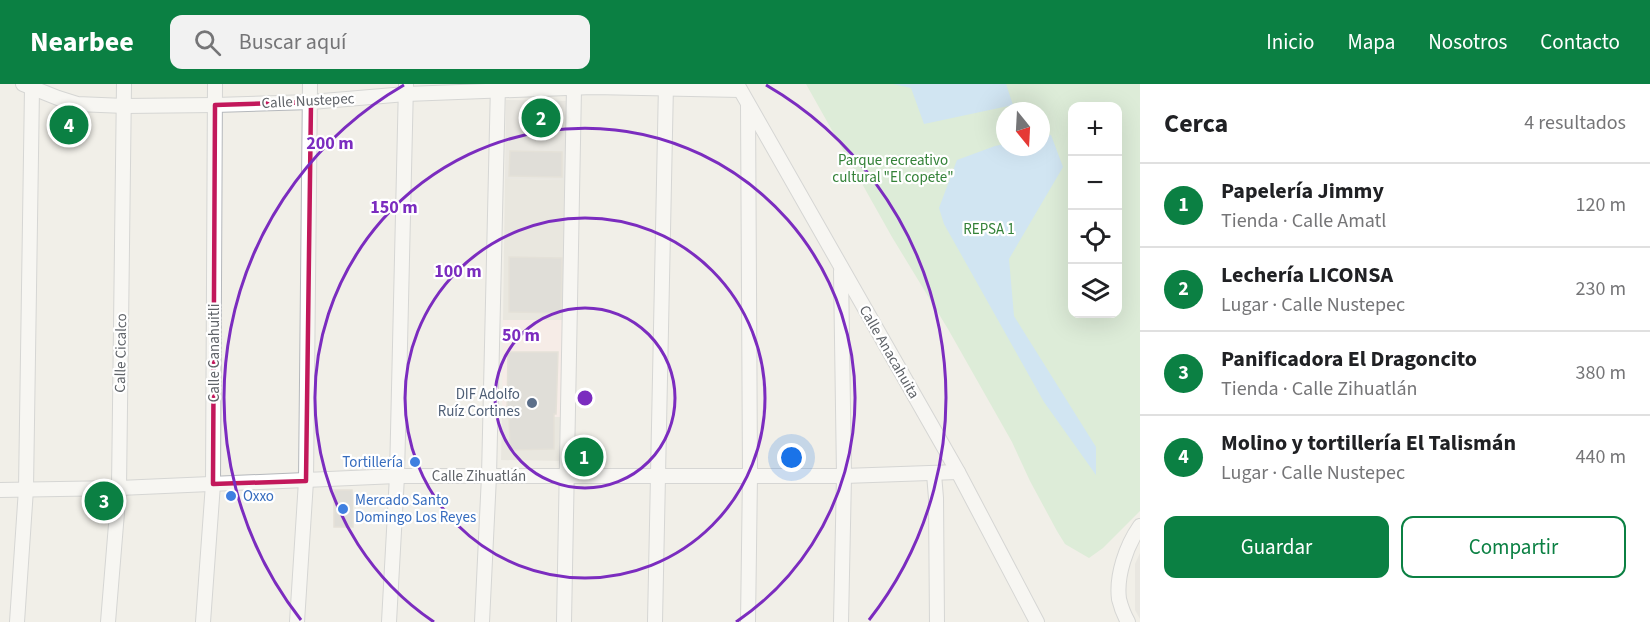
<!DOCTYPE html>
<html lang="es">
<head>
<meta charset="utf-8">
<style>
  :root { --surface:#fff; --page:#f2f2f2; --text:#202124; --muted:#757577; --line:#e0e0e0; --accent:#0b8043 }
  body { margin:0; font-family:"Source Sans 3",sans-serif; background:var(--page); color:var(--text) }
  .controls { position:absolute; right:18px; top:18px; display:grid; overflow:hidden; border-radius:12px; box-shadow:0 6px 24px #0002 }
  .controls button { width:54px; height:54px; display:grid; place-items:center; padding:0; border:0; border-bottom:2px solid var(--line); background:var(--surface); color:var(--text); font:30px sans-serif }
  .compass { position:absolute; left:996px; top:18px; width:54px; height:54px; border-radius:50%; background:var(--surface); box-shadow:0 6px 24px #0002; rotate:162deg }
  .you { position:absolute; left:792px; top:374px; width:21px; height:21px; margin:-15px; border:4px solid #fff; border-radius:50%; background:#1a73e8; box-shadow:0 0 0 9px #1a73e833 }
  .badge { display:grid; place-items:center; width:39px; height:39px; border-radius:50%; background:var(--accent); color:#fff; font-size:20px; font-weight:700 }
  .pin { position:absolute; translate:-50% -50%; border:3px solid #fff; box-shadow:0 2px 6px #0006 }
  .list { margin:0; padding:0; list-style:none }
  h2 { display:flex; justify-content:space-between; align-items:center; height:78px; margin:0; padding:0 24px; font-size:26px }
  h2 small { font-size:20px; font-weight:400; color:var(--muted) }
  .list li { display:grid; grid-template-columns:39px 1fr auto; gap:18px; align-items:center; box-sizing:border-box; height:84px; padding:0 24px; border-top:2px solid var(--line) }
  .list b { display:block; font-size:22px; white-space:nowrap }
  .list p { margin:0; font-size:20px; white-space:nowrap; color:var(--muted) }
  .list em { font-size:20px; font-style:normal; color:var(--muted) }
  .actions { display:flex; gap:12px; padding:18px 24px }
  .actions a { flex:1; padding:14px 0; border:2px solid var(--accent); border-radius:12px; text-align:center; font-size:21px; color:var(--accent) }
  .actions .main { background:var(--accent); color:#fff }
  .icon { flex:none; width:33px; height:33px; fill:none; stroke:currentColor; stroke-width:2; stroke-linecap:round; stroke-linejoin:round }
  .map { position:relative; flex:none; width:1140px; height:538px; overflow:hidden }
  header { display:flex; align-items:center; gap:36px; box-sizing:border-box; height:84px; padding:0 30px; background:var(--accent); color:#fff }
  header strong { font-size:28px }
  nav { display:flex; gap:33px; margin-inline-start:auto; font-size:21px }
  .search { width:420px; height:54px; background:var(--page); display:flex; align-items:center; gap:15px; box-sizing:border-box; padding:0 21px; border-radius:12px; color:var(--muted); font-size:22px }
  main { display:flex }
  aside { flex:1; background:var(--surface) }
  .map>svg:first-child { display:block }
  .industrial { fill:#e0deda }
  .education { fill:#e1ded6 }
  .medical { fill:#fce8e6 }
  .green { fill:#c5e8c5; fill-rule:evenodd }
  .water { fill:#aadaff }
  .building { fill:#cccac5; stroke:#d6d1c6; stroke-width:1.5 }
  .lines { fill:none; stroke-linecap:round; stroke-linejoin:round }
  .minor-casing { stroke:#b5b8bc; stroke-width:16 }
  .minor { stroke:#fff; stroke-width:14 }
  .marked { fill:none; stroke:#c2185b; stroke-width:4.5; stroke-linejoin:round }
  .ring { fill:none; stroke:#7b2cbf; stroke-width:3 }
  .service-dot { fill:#5c6f8a; stroke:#fff; stroke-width:2 }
  .shop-dot { fill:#3f7fe0; stroke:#fff; stroke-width:2 }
  .labels { text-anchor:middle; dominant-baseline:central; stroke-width:4.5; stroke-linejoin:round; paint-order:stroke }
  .street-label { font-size:15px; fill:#5f6368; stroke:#fff }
  .park-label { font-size:15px; fill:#348238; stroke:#fff }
  .service-label { font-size:15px; fill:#4e5e75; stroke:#fff; text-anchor:end }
  .shop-label { font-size:15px; fill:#366cbe; stroke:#fff; text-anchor:start }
  .centre { fill:#7b2cbf; stroke:#fff; stroke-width:3 }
  .ring-label { font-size:18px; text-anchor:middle; font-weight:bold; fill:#7b2cbf; stroke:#fff; stroke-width:4.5; stroke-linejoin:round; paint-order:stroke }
</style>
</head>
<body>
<header>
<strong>Nearbee</strong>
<div class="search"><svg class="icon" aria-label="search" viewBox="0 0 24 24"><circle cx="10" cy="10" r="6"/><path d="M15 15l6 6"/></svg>Buscar aquí</div>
<nav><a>Inicio</a><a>Mapa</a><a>Nosotros</a><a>Contacto</a></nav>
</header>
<main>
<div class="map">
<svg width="1140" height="538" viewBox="0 0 1140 538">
  <rect width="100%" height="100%" fill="#f1efe8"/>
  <g class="industrial">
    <path d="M506 16 568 17 567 96 505 95Z"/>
    <path d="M1140 469V535L1135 526V480Z"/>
  </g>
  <g class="education">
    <path d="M505 95 567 96 565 236H503Z"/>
    <path d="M502 332 563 333V377L501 376Z"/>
  </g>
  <path class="medical" d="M503 236H565L563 333 502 332Z"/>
  <path class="green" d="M806 0H1140V427L1103 464 1089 474 1065 460 1057 447 1030 397 1012 358 948 245 892 153ZM1072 22H1118V230H1072ZM1005 27H1041V63H1005Z"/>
  <g class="water">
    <path d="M893 0H1006L1013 21 924 40 911 4Z"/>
    <path d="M1051 51 1063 83 1009 175 1014 232 1096 363V391L1044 318 944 140 939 124 957 76 995 62 1005 60V63H1041V53Z"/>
  </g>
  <g class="building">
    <path d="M525 22H557L558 45 525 46Z"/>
    <path d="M58 27 80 31 81 52 57 51Z"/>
    <path d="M510 67 562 68V93L509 92Z"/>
    <path d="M509 173 562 174 561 229 509 228Z"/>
    <path d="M508 268H558L556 330H554V365L510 366 509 330H507Z"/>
    <path d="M334 406H352L353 443H334Z"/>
  </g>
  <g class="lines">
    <defs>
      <g id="minor">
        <path d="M23 0 58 14 77 20 125 22 215 21 311 18 406 10 593 3 740 6"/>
        <path d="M737 0 958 388 1037 538"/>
        <path d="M934 390 936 414 937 538"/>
        <path d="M0 406 119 404 397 392H844L958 388"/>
        <path d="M17 538 26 405 32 4"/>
        <path d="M108 538 119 404 124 0"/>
        <path d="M203 538 213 400 215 0"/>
        <path d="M297 538 306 397 310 0"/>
        <path d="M389 538 397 392 406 0"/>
        <path d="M482 538 489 392 498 0"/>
        <path d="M564 538 574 4"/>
        <path d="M655 538 666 0"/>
        <path d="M748 538 750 391 748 21"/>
        <path d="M841 538 844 392 841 187"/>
        <path d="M1128 538C1124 531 1121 523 1119 515 1116 492 1126 462 1140 442"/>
      </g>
    </defs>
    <use href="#minor" class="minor-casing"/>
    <use href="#minor" class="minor"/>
  </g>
  <path d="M0 0H1140V538H0ZM311 18 306 397 213 400 215 21Z" fill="#f1efe8" fill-opacity=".55" fill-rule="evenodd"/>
  <path class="marked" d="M311 18 306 397 213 400 215 21Z"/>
  <g class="ring">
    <circle cx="585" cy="314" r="90"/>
    <circle cx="585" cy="314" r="180"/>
    <path d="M434 538A270 270 0 1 1 736 538"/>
    <path d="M301 536A361 361 0 0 1 404 1M766 1A361 361 0 0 1 869 536"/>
  </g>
  <circle class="service-dot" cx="532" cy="319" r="6"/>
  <g class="shop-dot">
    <circle cx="415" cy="378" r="6"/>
    <circle cx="231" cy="412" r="6"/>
    <circle cx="343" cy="425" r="6"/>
  </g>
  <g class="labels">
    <g class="street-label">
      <text transform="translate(308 17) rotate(-3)">Calle Nustepec</text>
      <text transform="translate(889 268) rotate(60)">Calle Anacahuita</text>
      <text transform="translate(121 269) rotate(-89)">Calle Cicalco</text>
      <text transform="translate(214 269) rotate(-90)">Calle Canahuitli</text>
      <text x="479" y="392">Calle Zihuatlán</text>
    </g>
    <g class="park-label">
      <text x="893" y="76">Parque recreativo<tspan x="893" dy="17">cultural "El copete"</tspan></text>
      <text x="989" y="145">REPSA 1</text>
    </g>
    <g class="service-label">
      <text x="520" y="310">DIF Adolfo<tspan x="520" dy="17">Ruíz Cortines</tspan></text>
    </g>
    <g class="shop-label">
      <text x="403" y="378" text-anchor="end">Tortillería</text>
      <text x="243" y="412">Oxxo</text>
      <text x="355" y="416">Mercado Santo<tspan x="355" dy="17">Domingo Los Reyes</tspan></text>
    </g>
  </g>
  <circle cx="585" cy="314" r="9" class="centre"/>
  <g class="ring-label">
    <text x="330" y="65">200 m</text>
    <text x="394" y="129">150 m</text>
    <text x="458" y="193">100 m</text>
    <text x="521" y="257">50 m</text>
  </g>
</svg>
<div class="controls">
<button>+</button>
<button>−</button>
<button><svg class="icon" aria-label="locate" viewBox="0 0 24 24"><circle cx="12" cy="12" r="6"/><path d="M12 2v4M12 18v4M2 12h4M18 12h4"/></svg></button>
<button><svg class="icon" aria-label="layers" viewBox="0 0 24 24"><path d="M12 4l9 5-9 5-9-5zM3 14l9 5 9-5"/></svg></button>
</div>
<svg class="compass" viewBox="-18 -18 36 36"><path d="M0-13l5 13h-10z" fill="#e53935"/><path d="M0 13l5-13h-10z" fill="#757577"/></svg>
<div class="you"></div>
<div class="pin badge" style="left:584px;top:373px">1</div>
<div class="pin badge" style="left:541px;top:34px">2</div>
<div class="pin badge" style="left:104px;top:417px">3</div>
<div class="pin badge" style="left:69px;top:41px">4</div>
</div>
<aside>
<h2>Cerca<small>4 resultados</small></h2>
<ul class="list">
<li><span class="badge">1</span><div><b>Papelería Jimmy</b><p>Tienda · Calle Amatl</p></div><em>120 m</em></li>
<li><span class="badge">2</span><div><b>Lechería LICONSA</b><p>Lugar · Calle Nustepec</p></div><em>230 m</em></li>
<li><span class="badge">3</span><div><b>Panificadora El Dragoncito</b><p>Tienda · Calle Zihuatlán</p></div><em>380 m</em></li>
<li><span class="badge">4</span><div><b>Molino y tortillería El Talismán</b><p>Lugar · Calle Nustepec</p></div><em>440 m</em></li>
</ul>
<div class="actions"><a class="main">Guardar</a><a>Compartir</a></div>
</aside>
</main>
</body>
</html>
